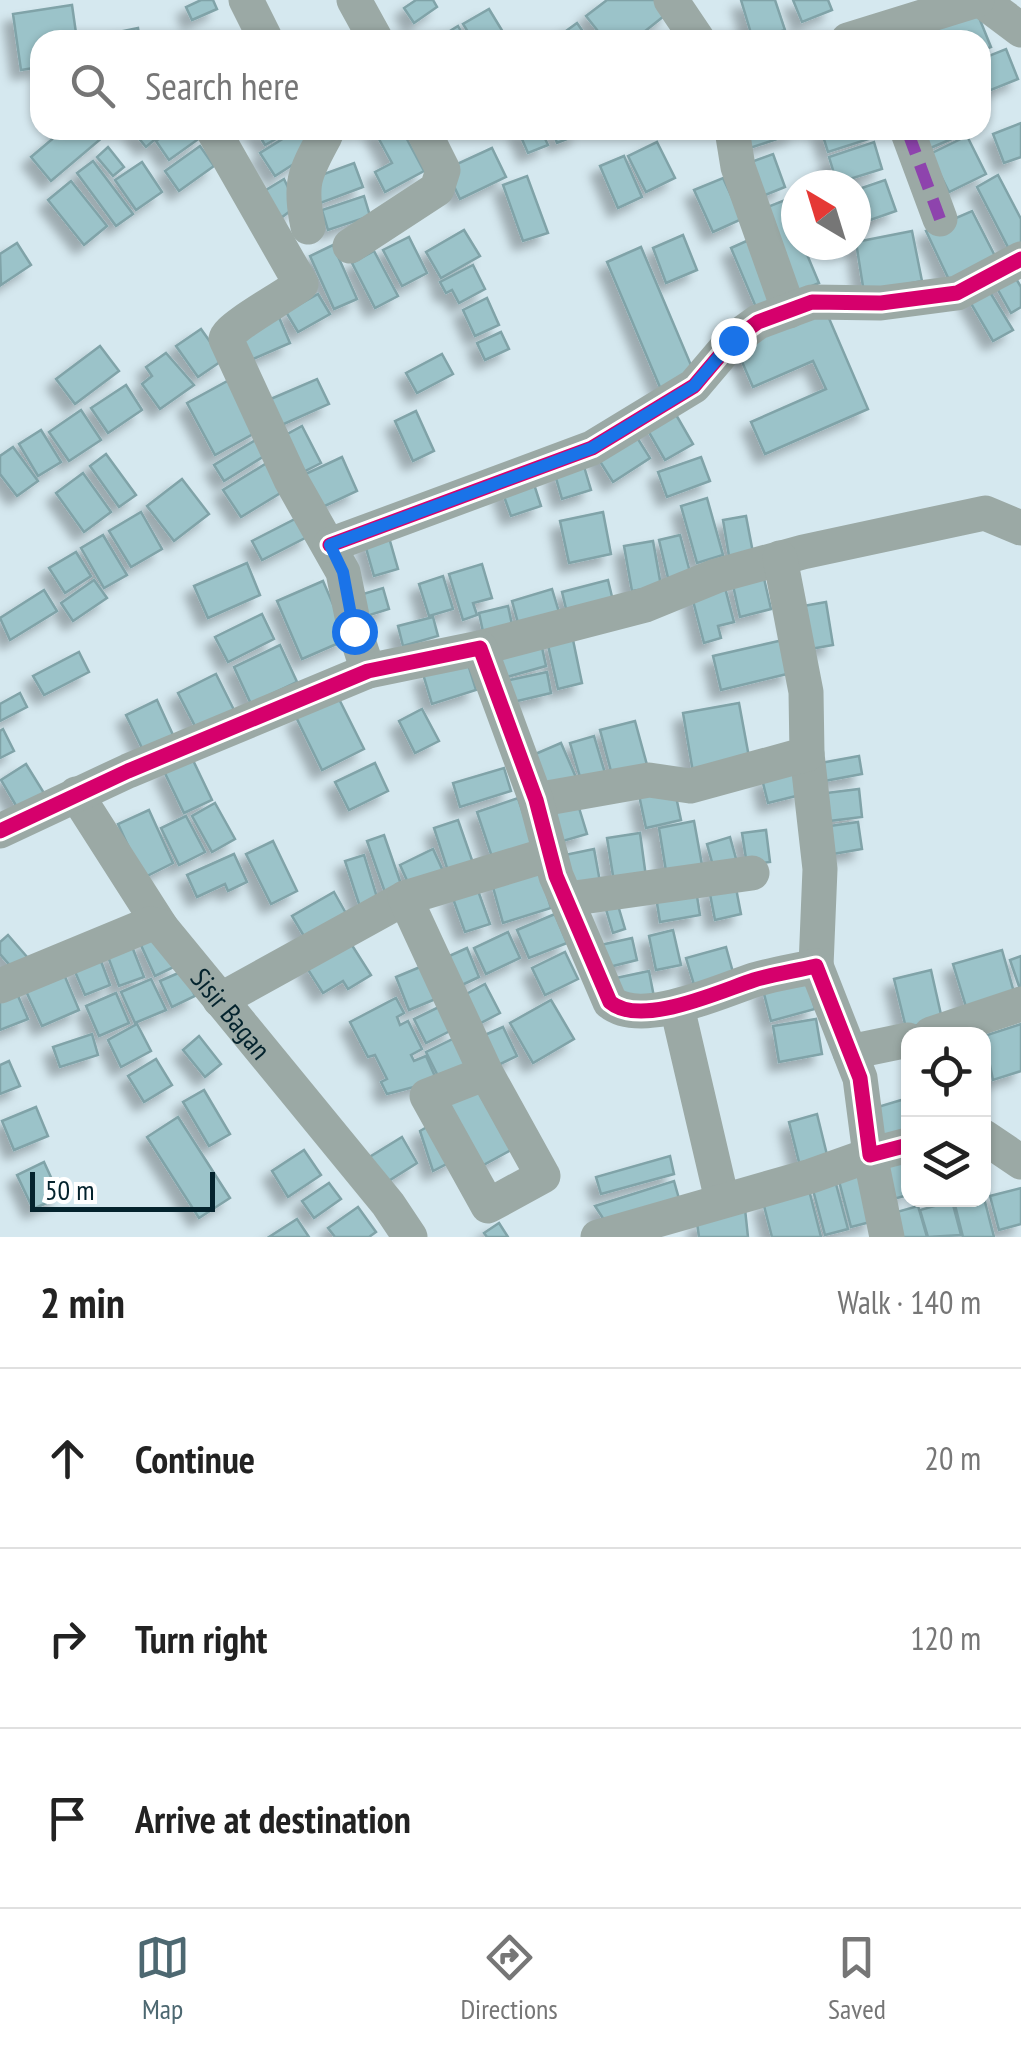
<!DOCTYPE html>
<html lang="en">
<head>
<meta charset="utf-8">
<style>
  :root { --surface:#fff; --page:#f6f6f6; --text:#222; --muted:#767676; --line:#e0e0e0; --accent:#4d6871 }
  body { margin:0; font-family:"PT Sans Narrow",sans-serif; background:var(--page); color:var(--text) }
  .controls { position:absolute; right:30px; bottom:30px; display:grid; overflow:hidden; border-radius:20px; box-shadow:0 2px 8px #0004 }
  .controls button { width:90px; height:90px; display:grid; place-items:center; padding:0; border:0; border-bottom:2px solid var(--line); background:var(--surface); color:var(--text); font:50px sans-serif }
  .compass { position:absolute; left:781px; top:170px; width:90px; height:90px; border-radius:50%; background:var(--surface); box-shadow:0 2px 8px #0004; rotate:322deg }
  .scale { position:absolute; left:30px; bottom:25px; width:185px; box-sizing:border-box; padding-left:10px; border:5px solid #04232d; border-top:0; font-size:28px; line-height:35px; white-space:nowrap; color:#04232d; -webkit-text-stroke:8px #fff; paint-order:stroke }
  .stop { position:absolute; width:30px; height:30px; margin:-22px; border:8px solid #1a73e8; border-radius:50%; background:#fff }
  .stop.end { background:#1a73e8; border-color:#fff; box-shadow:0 2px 10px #0008 }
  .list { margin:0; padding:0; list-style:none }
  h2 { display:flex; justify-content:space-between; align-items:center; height:130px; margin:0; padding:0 40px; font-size:42px }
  h2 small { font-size:32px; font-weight:400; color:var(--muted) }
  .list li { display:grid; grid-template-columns:65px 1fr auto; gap:30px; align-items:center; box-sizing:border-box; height:180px; padding:0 40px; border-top:2px solid var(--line) }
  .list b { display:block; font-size:38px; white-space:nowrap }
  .list em { font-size:32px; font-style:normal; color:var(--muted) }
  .icon { flex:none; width:55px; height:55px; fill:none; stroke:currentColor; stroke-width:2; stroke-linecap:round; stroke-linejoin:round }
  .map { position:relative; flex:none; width:1021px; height:1237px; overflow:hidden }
  .search { position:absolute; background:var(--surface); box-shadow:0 2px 8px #0004; left:30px; right:30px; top:30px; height:110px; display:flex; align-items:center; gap:25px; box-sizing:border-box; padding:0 35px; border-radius:30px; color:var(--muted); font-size:38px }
  .sheet { height:670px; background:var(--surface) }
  nav { display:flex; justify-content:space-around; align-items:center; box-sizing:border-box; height:140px; border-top:2px solid var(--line); background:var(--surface); font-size:28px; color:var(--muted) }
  nav a { display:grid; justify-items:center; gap:5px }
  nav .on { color:var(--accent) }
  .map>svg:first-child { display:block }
  .building { fill:#9bc3c9; stroke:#80a3a8; stroke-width:2.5; filter:url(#shadow) }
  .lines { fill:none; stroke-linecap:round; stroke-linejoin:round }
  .minor { stroke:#9ba9a5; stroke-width:35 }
  .quiet { stroke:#8e44ad; stroke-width:12; stroke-dasharray:25 12; stroke-linecap:butt }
  .cycleway-casing { stroke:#fff; stroke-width:21 }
  .cycleway { stroke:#d6006c; stroke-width:15 }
  .route { stroke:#1a73e8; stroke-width:12 }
  .labels { text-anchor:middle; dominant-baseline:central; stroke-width:8; stroke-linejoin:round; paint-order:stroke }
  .street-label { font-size:28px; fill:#04232d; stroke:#fff }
</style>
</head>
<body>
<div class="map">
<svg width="1021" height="1237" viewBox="0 0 1021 1237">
  <defs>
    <filter id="shadow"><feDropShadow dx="-9" dy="9" stdDeviation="5" flood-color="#0004"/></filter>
  </defs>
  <rect width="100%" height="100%" fill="#d5e8ef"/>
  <g class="building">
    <path d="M201 0H213L217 9 192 20 186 7Z"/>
    <path d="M416 0H433L437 7 414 23 404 8Z"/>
    <path d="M607 0H660L669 12 634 40H605L586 16Z"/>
    <path d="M741 0H775L785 30 753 40Z"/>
    <path d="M793 0H828L832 10 802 22Z"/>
    <path d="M72 5 77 40H40V67L21 70 13 14Z"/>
    <path d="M489 9 506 37 473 40 463 24Z"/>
    <path d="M976 10 991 47 981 51V40H942L936 26Z"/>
    <path d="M577 23 589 40H556L555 39Z"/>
    <path d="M458 26 466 40H438L437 39Z"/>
    <path d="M138 28 140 40H85L84 39Z"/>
    <path d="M1006 49 1018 79 981 94V59Z"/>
    <path d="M1021 123V157L1004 163 993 134Z"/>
    <path d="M63 130H96L103 137 51 181 31 157Z"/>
    <path d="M132 130H166L146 147Z"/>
    <path d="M172 130H201L204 135 169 160 156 141Z"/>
    <path d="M256 130H292L265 145Z"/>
    <path d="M297 130 314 151 275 176 260 153Z"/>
    <path d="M374 130H402L424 171 385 192 375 172 392 163Z"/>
    <path d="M518 130H541L548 145 528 153Z"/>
    <path d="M552 130H578L580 134 557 143Z"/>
    <path d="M744 130H797L798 132 750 148Z"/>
    <path d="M821 130H873L875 137 828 152Z"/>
    <path d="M920 130H965L966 133 928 149Z"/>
    <path d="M967 136 986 174 949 192 930 154Z"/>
    <path d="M657 142 675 178 646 192 628 156Z"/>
    <path d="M874 142 882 169 837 183 829 157Z"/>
    <path d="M200 146 214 166 179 191 165 171Z"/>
    <path d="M108 147 124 167 113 176 97 157Z"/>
    <path d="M492 148 506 177 460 199 446 169Z"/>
    <path d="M773 154 785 187 753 200 740 166Z"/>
    <path d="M624 156 642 197 618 208 600 166Z"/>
    <path d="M93 161 133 214 116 226 77 173Z"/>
    <path d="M142 162 162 192 136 210 115 180Z"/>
    <path d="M354 163 363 187 315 205 305 181Z"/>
    <path d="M998 175 1021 219V248L1011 253 977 187Z"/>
    <path d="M527 176 548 233 523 241 503 185Z"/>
    <path d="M723 178 742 219 713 232 694 190Z"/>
    <path d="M284 179 297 206 278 220 256 196Z"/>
    <path d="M885 180 896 211 856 225V190Z"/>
    <path d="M71 181 107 226 84 245 48 200Z"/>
    <path d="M364 196 370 216 328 230 322 210Z"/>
    <path d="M785 200 796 226V245H803L819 283 793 294 760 210Z"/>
    <path d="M972 211 997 260 951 284 926 231Z"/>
    <path d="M464 230 480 256 441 278 426 252Z"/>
    <path d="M912 231 922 281 864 293 856 242Z"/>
    <path d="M683 235 697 270 666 283 653 248Z"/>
    <path d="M409 237 427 273 402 286 383 250Z"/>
    <path d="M751 239 778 304 758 312 731 248Z"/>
    <path d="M17 243 31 265 1 285 0 254Z"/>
    <path d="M333 245 357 299 334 309 310 256Z"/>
    <path d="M641 247 696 377 662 392 607 262Z"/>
    <path d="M374 251 398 296 375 308 352 263Z"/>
    <path d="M473 265 485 289 459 303 452 290 446 293 440 282Z"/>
    <path d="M1011 270 1021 287V307L1011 313 993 281Z"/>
    <path d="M985 284 1013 330 993 341 966 295Z"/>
    <path d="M318 294 330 314 298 332 286 312Z"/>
    <path d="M487 298 499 325 475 336 463 310Z"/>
    <path d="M825 309 868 409 765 454 751 422 826 389 813 361 753 387 736 348Z"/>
    <path d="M278 315 290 343 244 363 231 335Z"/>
    <path d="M201 329 223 360 198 377 176 346Z"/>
    <path d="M501 332 509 349 485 360 477 343Z"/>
    <path d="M100 346 119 371 75 404 56 379Z"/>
    <path d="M166 353 194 385 160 409 142 384 152 376 146 367Z"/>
    <path d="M442 354 453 374 417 393 406 373Z"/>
    <path d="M233 378 262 429 215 455 187 403Z"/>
    <path d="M317 379 329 404 277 427 266 401Z"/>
    <path d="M126 385 142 410 108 433 91 408Z"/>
    <path d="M671 406 693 444 665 460 643 422Z"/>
    <path d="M81 410 101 440 69 461 49 432Z"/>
    <path d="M416 411 434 451 413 461 395 421Z"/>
    <path d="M302 426 321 463 299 474 280 438Z"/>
    <path d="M631 428 650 458 613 482 594 452Z"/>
    <path d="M41 430 61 462 38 476 19 444Z"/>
    <path d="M259 438 269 453 224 481 214 465Z"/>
    <path d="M13 447 38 481 17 496 0 474V456Z"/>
    <path d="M106 454 136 495 119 507 90 466Z"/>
    <path d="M342 457 357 491 314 511 299 477Z"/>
    <path d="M701 457 710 481 667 497 658 472Z"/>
    <path d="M270 461 287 489 241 517 223 490Z"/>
    <path d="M583 463 591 490 562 499 554 471Z"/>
    <path d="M83 473 111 512 84 532 56 493Z"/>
    <path d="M532 478 541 506 511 516 501 488Z"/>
    <path d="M182 479 209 514 174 541 147 506Z"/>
    <path d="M707 498 723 555 697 563 681 506Z"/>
    <path d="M141 512 162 549 131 567 109 531Z"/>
    <path d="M603 512 611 554 569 563 560 521Z"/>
    <path d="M746 516 754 558 730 562 723 520Z"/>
    <path d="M299 517 309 536 262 560 252 541Z"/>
    <path d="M388 534 398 569 374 576 364 541Z"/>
    <path d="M103 535 127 575 104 588 81 548Z"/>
    <path d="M680 535 691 576 669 582 659 540Z"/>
    <path d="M653 541 661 586 632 591 624 546Z"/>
    <path d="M76 552 91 576 65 593 49 568Z"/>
    <path d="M247 563 260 595 208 618 194 586Z"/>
    <path d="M482 564 492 598 473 603 477 615 463 620 449 574Z"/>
    <path d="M763 574 771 609 740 617 732 581Z"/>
    <path d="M443 576 453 609 429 616 419 584Z"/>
    <path d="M94 580 107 598 73 621 61 603Z"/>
    <path d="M608 580 614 605 568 617 562 592Z"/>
    <path d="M323 581 348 639 302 659 277 601Z"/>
    <path d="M724 584 734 622 718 626 721 638 704 643 691 593Z"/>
    <path d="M383 588 389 609 360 618 353 597Z"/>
    <path d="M552 589 561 619 520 630 512 601Z"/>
    <path d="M44 590 57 611 10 640 0 618Z"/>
    <path d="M826 602 833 645 799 651 792 608Z"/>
    <path d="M508 606 514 634 485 641 479 613Z"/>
    <path d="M262 614 274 639 228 662 215 637Z"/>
    <path d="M433 617 438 636 403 646 398 626Z"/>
    <path d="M572 635 582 683 558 689 547 641Z"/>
    <path d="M783 640 791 673 721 690 713 656Z"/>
    <path d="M541 643 546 666 496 680 490 657Z"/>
    <path d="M280 645 297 682 251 704 234 667Z"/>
    <path d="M79 652 89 672 44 695 33 676Z"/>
    <path d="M467 661 476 690 432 704 423 674Z"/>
    <path d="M547 672 551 693 509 703 505 681Z"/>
    <path d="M216 674 234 710 196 728 178 693Z"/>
    <path d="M20 693 27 707 0 721V704Z"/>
    <path d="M338 697 364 749 322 770 296 717Z"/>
    <path d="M157 700 173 735 143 750 126 715Z"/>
    <path d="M739 703 751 768 694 778 683 713Z"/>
    <path d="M422 709 439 741 415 753 399 721Z"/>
    <path d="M635 721 647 765 612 775 600 730Z"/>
    <path d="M3 729 14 751 0 758V731Z"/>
    <path d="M594 736 607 780 583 787 570 743Z"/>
    <path d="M561 743 578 782 543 797 526 758Z"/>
    <path d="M191 756 212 800 184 813 163 769Z"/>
    <path d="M859 756 862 774 819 782 815 764Z"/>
    <path d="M375 763 388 791 349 810 335 782Z"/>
    <path d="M26 764 44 793 18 809 1 780Z"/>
    <path d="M504 768 511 791 460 807 453 783Z"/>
    <path d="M797 769 804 794 768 803 762 779Z"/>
    <path d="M674 787 681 820 646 828 639 795Z"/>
    <path d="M859 789 862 817 821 822 818 794Z"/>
    <path d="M518 798 535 849 494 863 477 812Z"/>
    <path d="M576 798 587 834 556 843 545 806Z"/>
    <path d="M215 803 235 839 212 852 192 816Z"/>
    <path d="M149 810 173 863 143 878 118 824Z"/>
    <path d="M186 816 205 852 179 865 161 828Z"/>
    <path d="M458 820 473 863 448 871 434 828Z"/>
    <path d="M694 821 702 865 666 871 659 828Z"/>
    <path d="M858 822 862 849 827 855 823 827Z"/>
    <path d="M766 830 770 862 747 865 742 833Z"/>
    <path d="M640 833 646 877 614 882 607 838Z"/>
    <path d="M384 835 404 893 387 898 367 841Z"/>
    <path d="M730 837 738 866 715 873 707 844Z"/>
    <path d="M273 841 297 891 271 904 246 854Z"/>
    <path d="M433 849 443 871 410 887 400 865Z"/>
    <path d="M594 849 600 882 566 888 560 856Z"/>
    <path d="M234 854 247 882 228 891 225 884 197 897 187 875Z"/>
    <path d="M364 855 379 904 361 910 345 861Z"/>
    <path d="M538 866 551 908 503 923 491 880Z"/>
    <path d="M735 883 741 914 715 920 709 889Z"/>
    <path d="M476 885 490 924 465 932 451 893Z"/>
    <path d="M696 890 700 915 660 922 656 897Z"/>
    <path d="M334 892 352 924 311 948 292 916Z"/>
    <path d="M617 902 625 929 613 933 605 906Z"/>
    <path d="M555 914 567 943 529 958 517 930Z"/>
    <path d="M673 930 681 965 656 970 649 936Z"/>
    <path d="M508 932 520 958 486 974 474 948Z"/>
    <path d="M161 933 176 966 155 976 140 943Z"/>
    <path d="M8 935 35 966 21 978 0 954V942Z"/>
    <path d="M632 938 637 960 601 969 596 946Z"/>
    <path d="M348 939 371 975 348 989 343 981 323 993 305 965Z"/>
    <path d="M131 944 144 977 119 986 107 954Z"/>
    <path d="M726 947 734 976 695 988 686 958Z"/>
    <path d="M467 948 479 977 449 991 436 962Z"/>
    <path d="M1002 950 1015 996 967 1010 953 964Z"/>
    <path d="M565 952 578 979 545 995 532 968Z"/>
    <path d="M99 956 110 985 85 995 73 967Z"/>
    <path d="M1021 956V992L1010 960Z"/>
    <path d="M425 965 438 998 409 1010 396 977Z"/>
    <path d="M931 970 942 1019 906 1028 894 979Z"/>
    <path d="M183 971 195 996 172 1007 160 981Z"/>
    <path d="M649 971 654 997 621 1004 616 978Z"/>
    <path d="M63 972 79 1010 42 1026 25 989Z"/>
    <path d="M805 974 815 1009 771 1021 762 986Z"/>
    <path d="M151 979 166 1010 135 1023 121 992Z"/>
    <path d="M485 984 500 1013 471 1028 457 999Z"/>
    <path d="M15 989 28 1019 0 1030V995Z"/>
    <path d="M116 993 129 1023 99 1036 86 1006Z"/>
    <path d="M396 998 404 1013 397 1017 400 1025 408 1021 422 1049 411 1055 414 1061 426 1056 437 1081 387 1094 381 1082 387 1079 375 1055 368 1057 350 1022Z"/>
    <path d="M551 1000 574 1039 533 1063 510 1023Z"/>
    <path d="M443 1005 454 1029 426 1043 414 1019Z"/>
    <path d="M816 1019 822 1054 779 1062 773 1026Z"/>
    <path d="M137 1024 151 1051 121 1067 108 1040Z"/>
    <path d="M1021 1024V1071L993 1080 984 1036Z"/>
    <path d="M503 1027 517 1056 492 1068 478 1038Z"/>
    <path d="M92 1034 98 1055 60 1067 53 1047Z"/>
    <path d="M199 1036 221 1064 205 1077 183 1050Z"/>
    <path d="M459 1036 473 1064 440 1080 426 1052Z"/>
    <path d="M156 1059 172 1085 144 1102 128 1076Z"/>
    <path d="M9 1061 20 1086 0 1094V1065Z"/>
    <path d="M473 1082 511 1150 476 1169 443 1109Z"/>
    <path d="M204 1090 230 1134 209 1146 183 1102Z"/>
    <path d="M908 1098V1134L881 1143 871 1109Z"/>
    <path d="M36 1107 48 1136 14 1150 2 1121Z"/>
    <path d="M817 1114 829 1163 801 1170 789 1122Z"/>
    <path d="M178 1117 230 1198 199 1218 147 1137Z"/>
    <path d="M432 1124 460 1157 433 1171 420 1131Z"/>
    <path d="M402 1137 417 1163 379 1187 363 1161Z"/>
    <path d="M304 1150 321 1175 288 1197 272 1171Z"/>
    <path d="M670 1156 674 1174 601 1194 596 1177Z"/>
    <path d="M903 1156 908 1195 886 1201 876 1163Z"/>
    <path d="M44 1162 60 1197 33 1209 17 1175Z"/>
    <path d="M862 1175 874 1221 851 1227 839 1181Z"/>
    <path d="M674 1181 681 1206 608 1226 595 1206Z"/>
    <path d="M329 1183 341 1199 314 1218 302 1201Z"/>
    <path d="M836 1184 848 1229 825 1235 813 1190Z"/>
    <path d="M1021 1188V1224L999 1230 990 1196Z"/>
    <path d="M809 1190 821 1237H772L763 1202Z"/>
    <path d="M984 1198 994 1237H963L955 1205Z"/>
    <path d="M952 1201 961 1235 928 1237 920 1210Z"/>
    <path d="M918 1206 927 1237H892L886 1215Z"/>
    <path d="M358 1207 376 1232 369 1237H335L328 1228Z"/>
    <path d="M745 1209 748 1237H699L697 1223Z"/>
    <path d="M297 1219 309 1237H269Z"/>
    <path d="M499 1223 508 1237H487L484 1233Z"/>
  </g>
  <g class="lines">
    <g class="minor">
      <path d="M246 0 266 40"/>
      <path d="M354 0 376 40"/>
      <path d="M671 0 698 40"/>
      <path d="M981 0 1021 30"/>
      <path d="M848 40 977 0"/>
      <path d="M213 130 301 284C285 297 228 327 226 339L291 480 343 572 355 631 368 671"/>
      <path d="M732 130 738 167 789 311"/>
      <path d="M907 130 940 219"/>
      <path d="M308 227C299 184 304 174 325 136L321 130"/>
      <path d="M350 246 437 189 443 170 423 130"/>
      <path d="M330 545 592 448 694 386 733 340 758 322 812 302 881 303 957 293 1021 259"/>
      <path d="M480 648 645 605 716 576 803 552 985 513 1021 528"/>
      <path d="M807 754 820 869 816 966"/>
      <path d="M76 794 161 927"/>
      <path d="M536 800 649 780 690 786 807 754 806 692 780 558"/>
      <path d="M0 831 128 771 368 671 480 648 536 800 556 876 610 1002C641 1028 720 991 754 980 774 974 795 971 816 966L860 1078 870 1155 908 1145"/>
      <path d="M568 899 752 873"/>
      <path id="s1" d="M0 986 150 924 161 927 388 1204 410 1237"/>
      <path d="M220 1000 405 898"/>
      <path d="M677 1007 722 1200"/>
      <path d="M931 1034 1021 1004"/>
      <path d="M850 1052 908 1040"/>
      <path d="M486 1073 427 1096 488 1206 543 1176 486 1073 405 898 550 854"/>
      <path d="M984 1137 1021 1162"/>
      <path d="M598 1237 811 1176 870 1155 887 1237"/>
    </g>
    <g class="quiet">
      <path d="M871 33 874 40"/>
      <path d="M907 130 940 219"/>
    </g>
    <defs>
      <g id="cycleway">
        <path d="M330 545 592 448 694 386 733 340 758 322 812 302 881 303 957 293 1021 259"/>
        <path d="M0 831 128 771 368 671 480 648 536 800 556 876 610 1002C641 1028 720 991 754 980 774 974 795 971 816 966L860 1078 870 1155 908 1145"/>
      </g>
    </defs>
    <use href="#cycleway" class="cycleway-casing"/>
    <use href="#cycleway" class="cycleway"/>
  </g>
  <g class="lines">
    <path class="route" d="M354 631 343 572 330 545 592 448 694 386 733 340"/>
  </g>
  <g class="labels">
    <g class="street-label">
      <text stroke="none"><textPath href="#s1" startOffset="285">Sisir Bagan</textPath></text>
    </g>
  </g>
</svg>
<div class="controls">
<button><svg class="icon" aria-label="locate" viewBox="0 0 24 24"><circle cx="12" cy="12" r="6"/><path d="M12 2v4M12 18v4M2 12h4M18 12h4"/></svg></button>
<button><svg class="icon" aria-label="layers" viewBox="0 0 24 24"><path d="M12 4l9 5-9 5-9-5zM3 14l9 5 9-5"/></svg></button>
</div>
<svg class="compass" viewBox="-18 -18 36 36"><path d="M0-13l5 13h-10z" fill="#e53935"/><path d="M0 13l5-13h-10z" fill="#767676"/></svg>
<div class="scale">50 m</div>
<div class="stop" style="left:354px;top:631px"></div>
<div class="stop end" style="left:733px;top:340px"></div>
<div class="search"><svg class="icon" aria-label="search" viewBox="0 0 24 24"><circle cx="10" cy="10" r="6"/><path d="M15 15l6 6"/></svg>Search here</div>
</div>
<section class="sheet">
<h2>2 min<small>Walk · 140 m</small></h2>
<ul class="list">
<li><svg class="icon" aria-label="ahead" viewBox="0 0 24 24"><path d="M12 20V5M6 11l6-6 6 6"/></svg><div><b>Continue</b></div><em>20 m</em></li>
<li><svg class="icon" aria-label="right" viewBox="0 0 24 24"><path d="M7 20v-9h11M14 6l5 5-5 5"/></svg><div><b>Turn right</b></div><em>120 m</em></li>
<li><svg class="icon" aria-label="arrive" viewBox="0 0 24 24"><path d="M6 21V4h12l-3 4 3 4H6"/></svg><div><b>Arrive at destination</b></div></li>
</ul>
</section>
<nav>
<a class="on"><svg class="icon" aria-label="map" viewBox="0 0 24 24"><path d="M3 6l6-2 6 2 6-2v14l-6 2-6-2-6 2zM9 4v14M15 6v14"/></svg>Map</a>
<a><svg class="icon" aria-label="directions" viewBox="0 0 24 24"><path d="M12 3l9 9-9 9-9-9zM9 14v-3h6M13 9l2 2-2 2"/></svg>Directions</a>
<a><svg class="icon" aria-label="saved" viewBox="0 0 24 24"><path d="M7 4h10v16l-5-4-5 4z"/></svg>Saved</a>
</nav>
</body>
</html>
